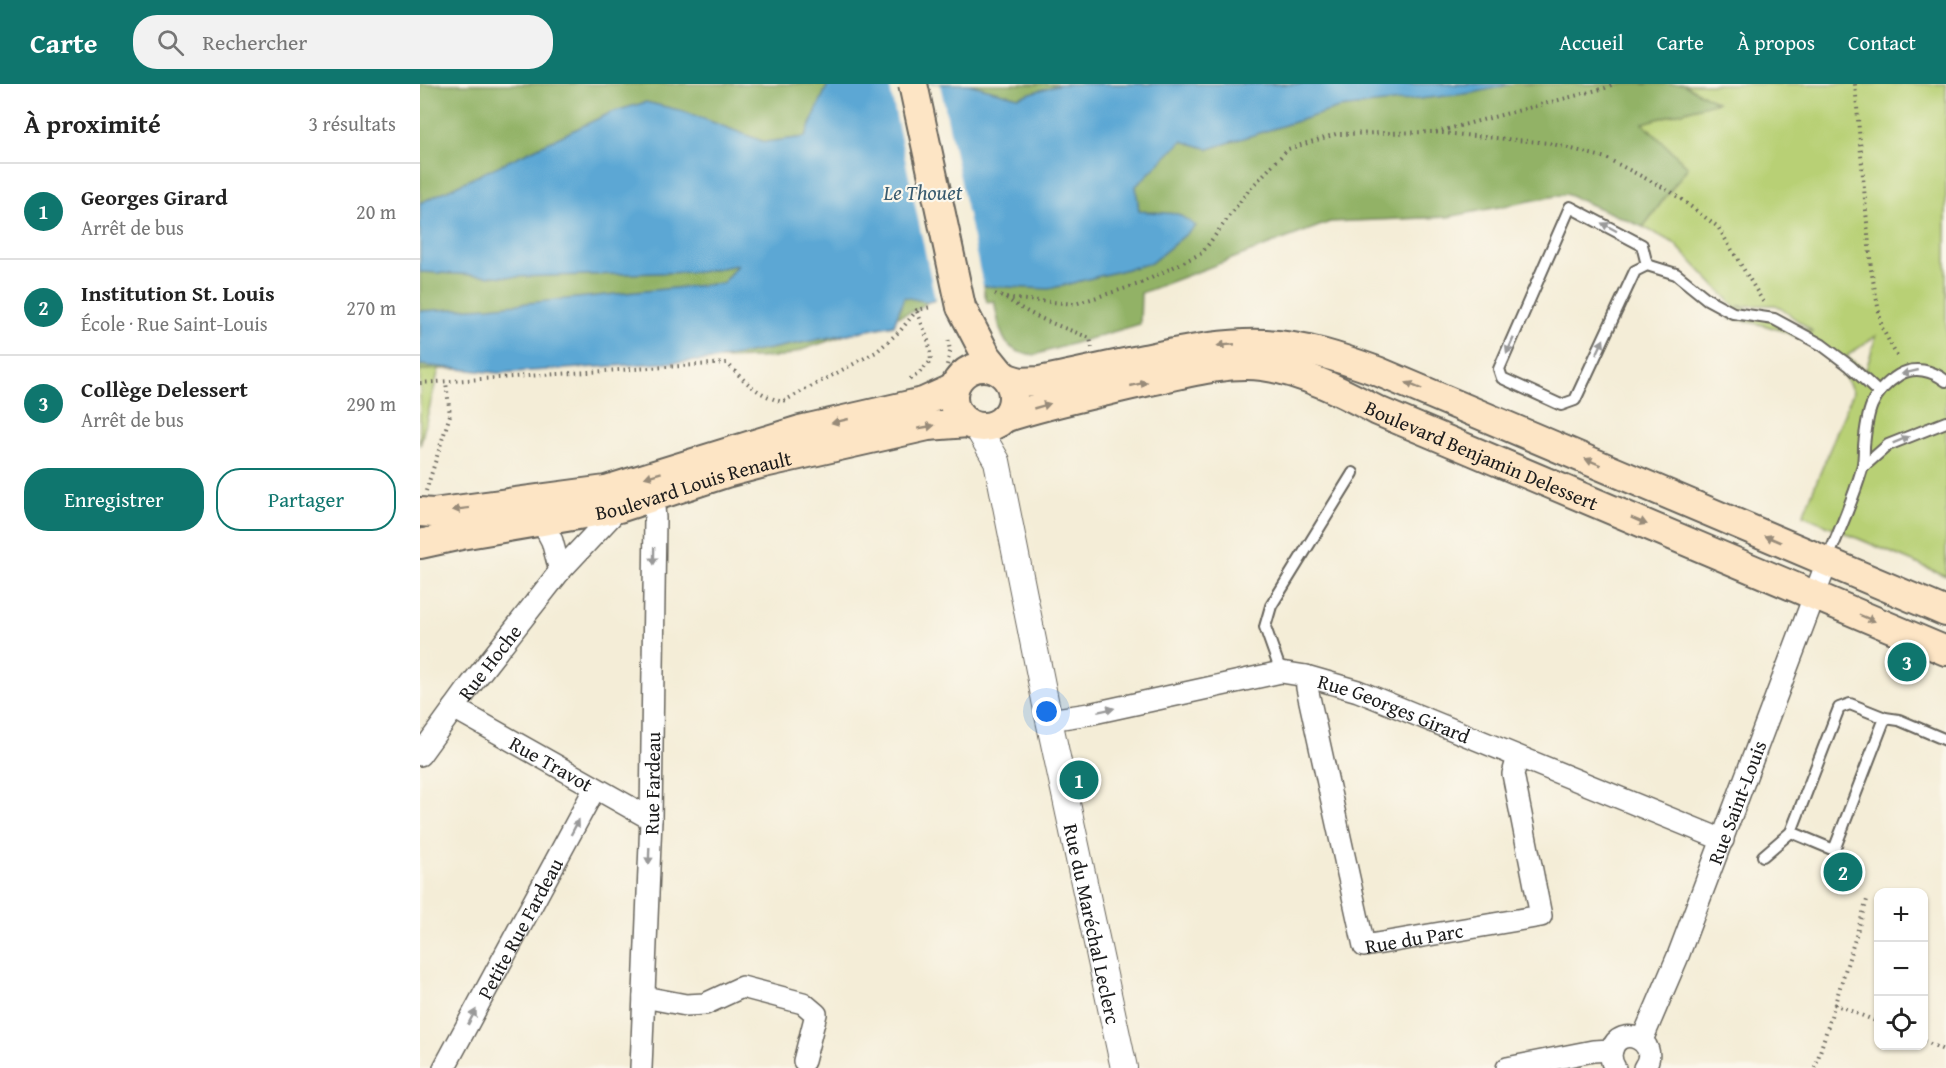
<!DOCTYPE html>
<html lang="fr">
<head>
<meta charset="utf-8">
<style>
  :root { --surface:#fff; --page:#f2f2f2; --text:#222; --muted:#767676; --line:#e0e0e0; --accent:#0f766e }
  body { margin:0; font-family:"Gentium Book Plus",serif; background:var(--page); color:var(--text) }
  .controls { position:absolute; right:18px; bottom:18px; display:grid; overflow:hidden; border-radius:12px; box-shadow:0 2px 4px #0004 }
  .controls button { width:54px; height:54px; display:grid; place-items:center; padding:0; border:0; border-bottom:2px solid var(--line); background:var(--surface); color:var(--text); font:30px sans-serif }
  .you { position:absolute; left:627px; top:628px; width:21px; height:21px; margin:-15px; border:4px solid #fff; border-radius:50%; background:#1a73e8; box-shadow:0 0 0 9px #1a73e833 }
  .badge { display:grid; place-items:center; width:39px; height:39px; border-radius:50%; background:var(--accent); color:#fff; font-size:20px; font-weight:700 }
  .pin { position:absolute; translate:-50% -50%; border:3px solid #fff; box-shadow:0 2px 6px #0006 }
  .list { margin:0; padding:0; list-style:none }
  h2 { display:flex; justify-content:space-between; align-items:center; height:78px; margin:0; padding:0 24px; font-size:26px }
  h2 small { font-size:20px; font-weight:400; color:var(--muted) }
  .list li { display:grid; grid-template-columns:39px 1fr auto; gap:18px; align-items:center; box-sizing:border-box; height:96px; padding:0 24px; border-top:2px solid var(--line) }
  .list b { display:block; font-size:22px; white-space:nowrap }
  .list p { margin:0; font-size:20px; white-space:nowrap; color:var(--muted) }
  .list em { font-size:20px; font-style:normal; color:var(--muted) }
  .actions { display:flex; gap:12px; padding:18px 24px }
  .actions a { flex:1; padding:14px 0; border:2px solid var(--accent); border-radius:24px; text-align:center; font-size:21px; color:var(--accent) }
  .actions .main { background:var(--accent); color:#fff }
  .icon { flex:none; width:33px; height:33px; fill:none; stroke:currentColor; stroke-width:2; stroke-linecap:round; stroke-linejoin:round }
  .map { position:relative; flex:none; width:1526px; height:984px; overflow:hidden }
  header { display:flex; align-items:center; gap:36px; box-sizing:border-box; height:84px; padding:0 30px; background:var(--accent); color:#fff }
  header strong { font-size:28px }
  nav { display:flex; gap:33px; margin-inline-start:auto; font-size:21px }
  .search { width:420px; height:54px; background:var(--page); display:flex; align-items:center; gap:15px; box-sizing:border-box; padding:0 21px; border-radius:24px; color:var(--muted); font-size:22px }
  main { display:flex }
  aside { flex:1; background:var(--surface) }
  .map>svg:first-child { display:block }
  .green { fill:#b8d075; stroke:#6a7648; stroke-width:1.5; fill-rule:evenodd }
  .forest { fill:#92b266; stroke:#576741; stroke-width:1.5 }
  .water { fill:#5ca7d4; stroke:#3c6278; stroke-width:1.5 }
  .pier { fill:#f4edd7 }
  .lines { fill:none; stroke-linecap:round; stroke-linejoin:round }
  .service-casing { stroke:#68655d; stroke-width:14 }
  .minor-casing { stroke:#68655d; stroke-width:24 }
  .tertiary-casing { stroke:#68655d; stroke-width:28 }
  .secondary-casing { stroke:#68655d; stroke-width:32 }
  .path { stroke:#68655d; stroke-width:4; stroke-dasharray:1.5 4.5; stroke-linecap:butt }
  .service { stroke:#fff; stroke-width:10 }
  .minor { stroke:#fff; stroke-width:21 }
  .tertiary { stroke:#fff; stroke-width:26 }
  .secondary { stroke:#fde5c5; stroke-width:28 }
  .secondary-bridge-casing { stroke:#68655d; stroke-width:32; stroke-linecap:butt }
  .secondary-bridge { stroke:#fde5c5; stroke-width:28 }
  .oneway { fill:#999 }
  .oneway2 { fill:#988b79 }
  .labels { text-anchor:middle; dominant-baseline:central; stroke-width:4.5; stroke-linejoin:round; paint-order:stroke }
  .street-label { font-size:20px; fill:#1c1c1c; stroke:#fbf7ec }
  .water-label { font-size:21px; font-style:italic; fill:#395b6f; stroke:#fbf7ec }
</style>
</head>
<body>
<header>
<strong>Carte</strong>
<div class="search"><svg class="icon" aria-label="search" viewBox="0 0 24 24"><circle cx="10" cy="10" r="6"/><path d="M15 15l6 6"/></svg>Rechercher</div>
<nav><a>Accueil</a><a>Carte</a><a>À propos</a><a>Contact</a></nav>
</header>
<main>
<aside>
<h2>À proximité<small>3 résultats</small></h2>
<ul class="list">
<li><span class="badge">1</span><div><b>Georges Girard</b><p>Arrêt de bus</p></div><em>20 m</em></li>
<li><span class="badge">2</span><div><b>Institution St. Louis</b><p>École · Rue Saint-Louis</p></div><em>270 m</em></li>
<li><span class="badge">3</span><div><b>Collège Delessert</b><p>Arrêt de bus</p></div><em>290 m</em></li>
</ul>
<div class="actions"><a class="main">Enregistrer</a><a>Partager</a></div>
</aside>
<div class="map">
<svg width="1526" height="984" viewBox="0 0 1526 984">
  <rect width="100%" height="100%" fill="#fbf7ec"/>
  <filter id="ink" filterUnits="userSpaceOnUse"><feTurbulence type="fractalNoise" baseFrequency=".0167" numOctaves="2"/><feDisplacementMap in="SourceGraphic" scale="12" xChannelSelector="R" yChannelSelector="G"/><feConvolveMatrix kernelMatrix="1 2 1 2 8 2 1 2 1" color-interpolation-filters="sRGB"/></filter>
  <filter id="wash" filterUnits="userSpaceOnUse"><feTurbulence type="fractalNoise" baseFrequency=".008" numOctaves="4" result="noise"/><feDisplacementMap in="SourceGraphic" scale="24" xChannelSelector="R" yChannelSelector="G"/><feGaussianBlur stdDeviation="1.35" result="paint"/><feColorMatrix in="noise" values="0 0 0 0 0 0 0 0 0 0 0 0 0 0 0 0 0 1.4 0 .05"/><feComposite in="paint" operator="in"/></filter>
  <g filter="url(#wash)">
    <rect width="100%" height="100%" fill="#f4edd7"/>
    <g class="green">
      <path d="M1263 0H1526V492L1383 431 1433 308C1411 260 1358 240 1309 235L1314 222 1254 159 1223 143 1268 83 1222 39 1296 18ZM1356 221 1392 247V248L1352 232 1317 222ZM1456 252 1446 286 1427 273V272Z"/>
      <path d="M19 285 0 362V286Z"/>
    </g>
    <path class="forest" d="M0 0H1263L1297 18 1223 39 1268 83 1223 143 1146 110 1028 133 910 138 721 209 720 240 614 271C579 268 581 246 574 217L567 218 563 203 508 218 497 226 362 273 0 286Z"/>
    <path class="water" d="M408 0H548L598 13 640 0H1093L1053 9 919 24 789 65 762 57 716 102 719 127 758 130 776 142 731 179 629 205 564 202 508 218 484 213 474 241 292 276 78 289 0 281V227L69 223 303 199 317 181 280 188 93 193 0 188V119L192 28 226 18 263 27 345 58 385 53Z"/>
    <path class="pier" d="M469 0H520L564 206 516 219Z"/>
  </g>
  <g filter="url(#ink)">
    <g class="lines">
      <defs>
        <g id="service">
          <path d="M1227 181 1222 161 1150 123 1079 285 1082 294 1141 321 1155 316 1215 187 1227 181 1256 190 1287 215 1313 229 1354 235 1402 261 1430 282 1458 308"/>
          <path d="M1443 383 1468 361 1526 338"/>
          <path d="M1407 476C1420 446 1433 416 1442 385 1444 378 1444 369 1444 362 1447 330 1450 309 1479 291 1494 282 1512 286 1526 297"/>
          <path d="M861 588 845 543 851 522 933 389"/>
          <path d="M1371 748 1414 766 1465 634"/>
          <path d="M1343 772 1371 748 1419 624 1430 620 1465 634 1479 636 1526 656"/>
        </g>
        <g id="minor">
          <path d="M122 438 132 457 140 487"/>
          <path id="s1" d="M886 592 887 604 944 862 1121 832 1093 690 1098 673"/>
          <path id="s2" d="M34 624 231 735"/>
          <path id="s3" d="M629 636 669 630 861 588 886 592 938 607 1303 756"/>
          <path id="s4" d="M0 671 50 602 140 487 199 424"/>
          <path d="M224 913 266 921 285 920 322 903 383 919 396 930 384 977"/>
          <path id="s5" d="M1222 956 1258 872 1407 478"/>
          <path id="s6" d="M24 984 175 704"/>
          <path id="s7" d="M221 984 231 735 235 434 233 413"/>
          <path d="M1087 984 1173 967 1192 966"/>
          <path d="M1195 984C1191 978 1190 973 1192 966 1199 939 1243 957 1224 984"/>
        </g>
        <g id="tertiary">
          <path id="s8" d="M557 343 577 377 629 636 704 984"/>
        </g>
        <g id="secondary">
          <path d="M541 223 566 271 578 286"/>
          <circle cx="563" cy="313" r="30"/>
          <path d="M587 294 600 298 620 297C655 290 689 282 724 275 764 267 805 258 846 260 885 262 921 274 957 287L1526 528"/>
          <path id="s9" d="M584 334C629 319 675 310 721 299 760 291 803 277 843 282 884 288 922 308 958 327L1526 567"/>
          <path d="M0 428 13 429 186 406 380 346 503 318 534 304"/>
          <path id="s10" d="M0 460 41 451 199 424 306 389 344 379 508 342 548 339"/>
        </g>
      </defs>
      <use href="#service" class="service-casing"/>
      <use href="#minor" class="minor-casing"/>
      <use href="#tertiary" class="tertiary-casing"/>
      <use href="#secondary" class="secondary-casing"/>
      <g class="path">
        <path d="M1435 0 1451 185 1462 244 1479 276"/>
        <path d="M1016 48 1185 4 1193 0"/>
        <path d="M575 210 585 214 655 220 719 200 782 169 828 107 868 65 916 50 1012 48 1129 59 1186 74 1250 107 1298 143 1344 219"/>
        <path d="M586 214C611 233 640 242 670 254L672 264"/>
        <path d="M527 281 530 268 528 253"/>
        <path d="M490 295 497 291 511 277 509 259 497 227"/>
        <path d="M0 299 307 279C325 298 337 310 362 318L456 268 480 247 497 226 511 223"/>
        <path d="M6 407 30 331 26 298"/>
        <path d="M1414 920 1458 938"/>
        <path d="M1504 957 1526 967"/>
        <path d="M1395 984 1447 816"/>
      </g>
      <use href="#service" class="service"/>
      <use href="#minor" class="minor"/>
      <use href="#tertiary" class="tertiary"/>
      <use href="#secondary" class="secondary"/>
      <defs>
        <path id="secondary-bridge" d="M493 0 541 223"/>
      </defs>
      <use href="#secondary-bridge" class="secondary-bridge-casing"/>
      <use href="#secondary-bridge" class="secondary-bridge"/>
    </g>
    <defs><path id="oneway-solid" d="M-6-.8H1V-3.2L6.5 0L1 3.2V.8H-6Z" transform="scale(1.5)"/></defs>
    <g class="oneway">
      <use href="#oneway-solid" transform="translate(1189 143) rotate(-152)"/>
      <use href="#oneway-solid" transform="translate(1090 262) rotate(114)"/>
      <use href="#oneway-solid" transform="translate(1180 263) rotate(-65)"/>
      <use href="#oneway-solid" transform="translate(1490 288) rotate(167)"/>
      <use href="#oneway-solid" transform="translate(1481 356) rotate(-22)"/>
      <use href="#oneway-solid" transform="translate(234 472) rotate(91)"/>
      <use href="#oneway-solid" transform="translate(686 626) rotate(-12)"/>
      <use href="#oneway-solid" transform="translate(155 743) rotate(-62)"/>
      <use href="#oneway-solid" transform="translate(229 772) rotate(92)"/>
      <use href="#oneway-solid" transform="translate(52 933) rotate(-62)"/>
    </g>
    <g class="oneway2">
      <use href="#oneway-solid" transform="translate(806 261) rotate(175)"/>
      <use href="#oneway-solid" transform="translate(719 300) rotate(-13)"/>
      <use href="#oneway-solid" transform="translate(994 302) rotate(-157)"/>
      <use href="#oneway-solid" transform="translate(622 322) rotate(-16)"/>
      <use href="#oneway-solid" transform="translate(420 337) rotate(167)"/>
      <use href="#oneway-solid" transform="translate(506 343) rotate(-10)"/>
      <use href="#oneway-solid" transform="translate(1173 378) rotate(-157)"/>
      <use href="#oneway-solid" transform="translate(233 391) rotate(163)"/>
      <use href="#oneway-solid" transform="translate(41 425) rotate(173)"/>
      <use href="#oneway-solid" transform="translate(1219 437) rotate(23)"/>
      <use href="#oneway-solid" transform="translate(1353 455) rotate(-157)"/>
      <use href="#oneway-solid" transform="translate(1447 534) rotate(23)"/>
    </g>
  </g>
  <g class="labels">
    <g class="street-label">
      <text stroke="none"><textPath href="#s9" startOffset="502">Boulevard Benjamin Delessert</textPath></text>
      <text stroke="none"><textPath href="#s10" startOffset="280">Boulevard Louis Renault</textPath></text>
      <text stroke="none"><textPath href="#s4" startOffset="116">Rue Hoche</textPath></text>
      <text stroke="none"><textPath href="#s3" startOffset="356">Rue Georges Girard</textPath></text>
      <text stroke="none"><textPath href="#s2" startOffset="112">Rue Travot</textPath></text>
      <text stroke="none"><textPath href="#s7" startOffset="285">Rue Fardeau</textPath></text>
      <text stroke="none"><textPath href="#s5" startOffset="256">Rue Saint-Louis</textPath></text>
      <text stroke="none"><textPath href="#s8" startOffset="512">Rue du Maréchal Leclerc</textPath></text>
      <text stroke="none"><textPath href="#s6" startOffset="159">Petite Rue Fardeau</textPath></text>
      <text stroke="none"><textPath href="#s1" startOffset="327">Rue du Parc</textPath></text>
    </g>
    <g class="water-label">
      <text x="503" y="108">Le Thouet</text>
    </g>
  </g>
</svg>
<div class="controls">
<button>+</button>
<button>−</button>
<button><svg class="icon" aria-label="locate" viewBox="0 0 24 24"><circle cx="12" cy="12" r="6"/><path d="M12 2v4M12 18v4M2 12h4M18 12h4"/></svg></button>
</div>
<div class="you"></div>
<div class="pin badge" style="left:659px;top:696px">1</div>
<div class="pin badge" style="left:1423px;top:788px">2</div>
<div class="pin badge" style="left:1487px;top:578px">3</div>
</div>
</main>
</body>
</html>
